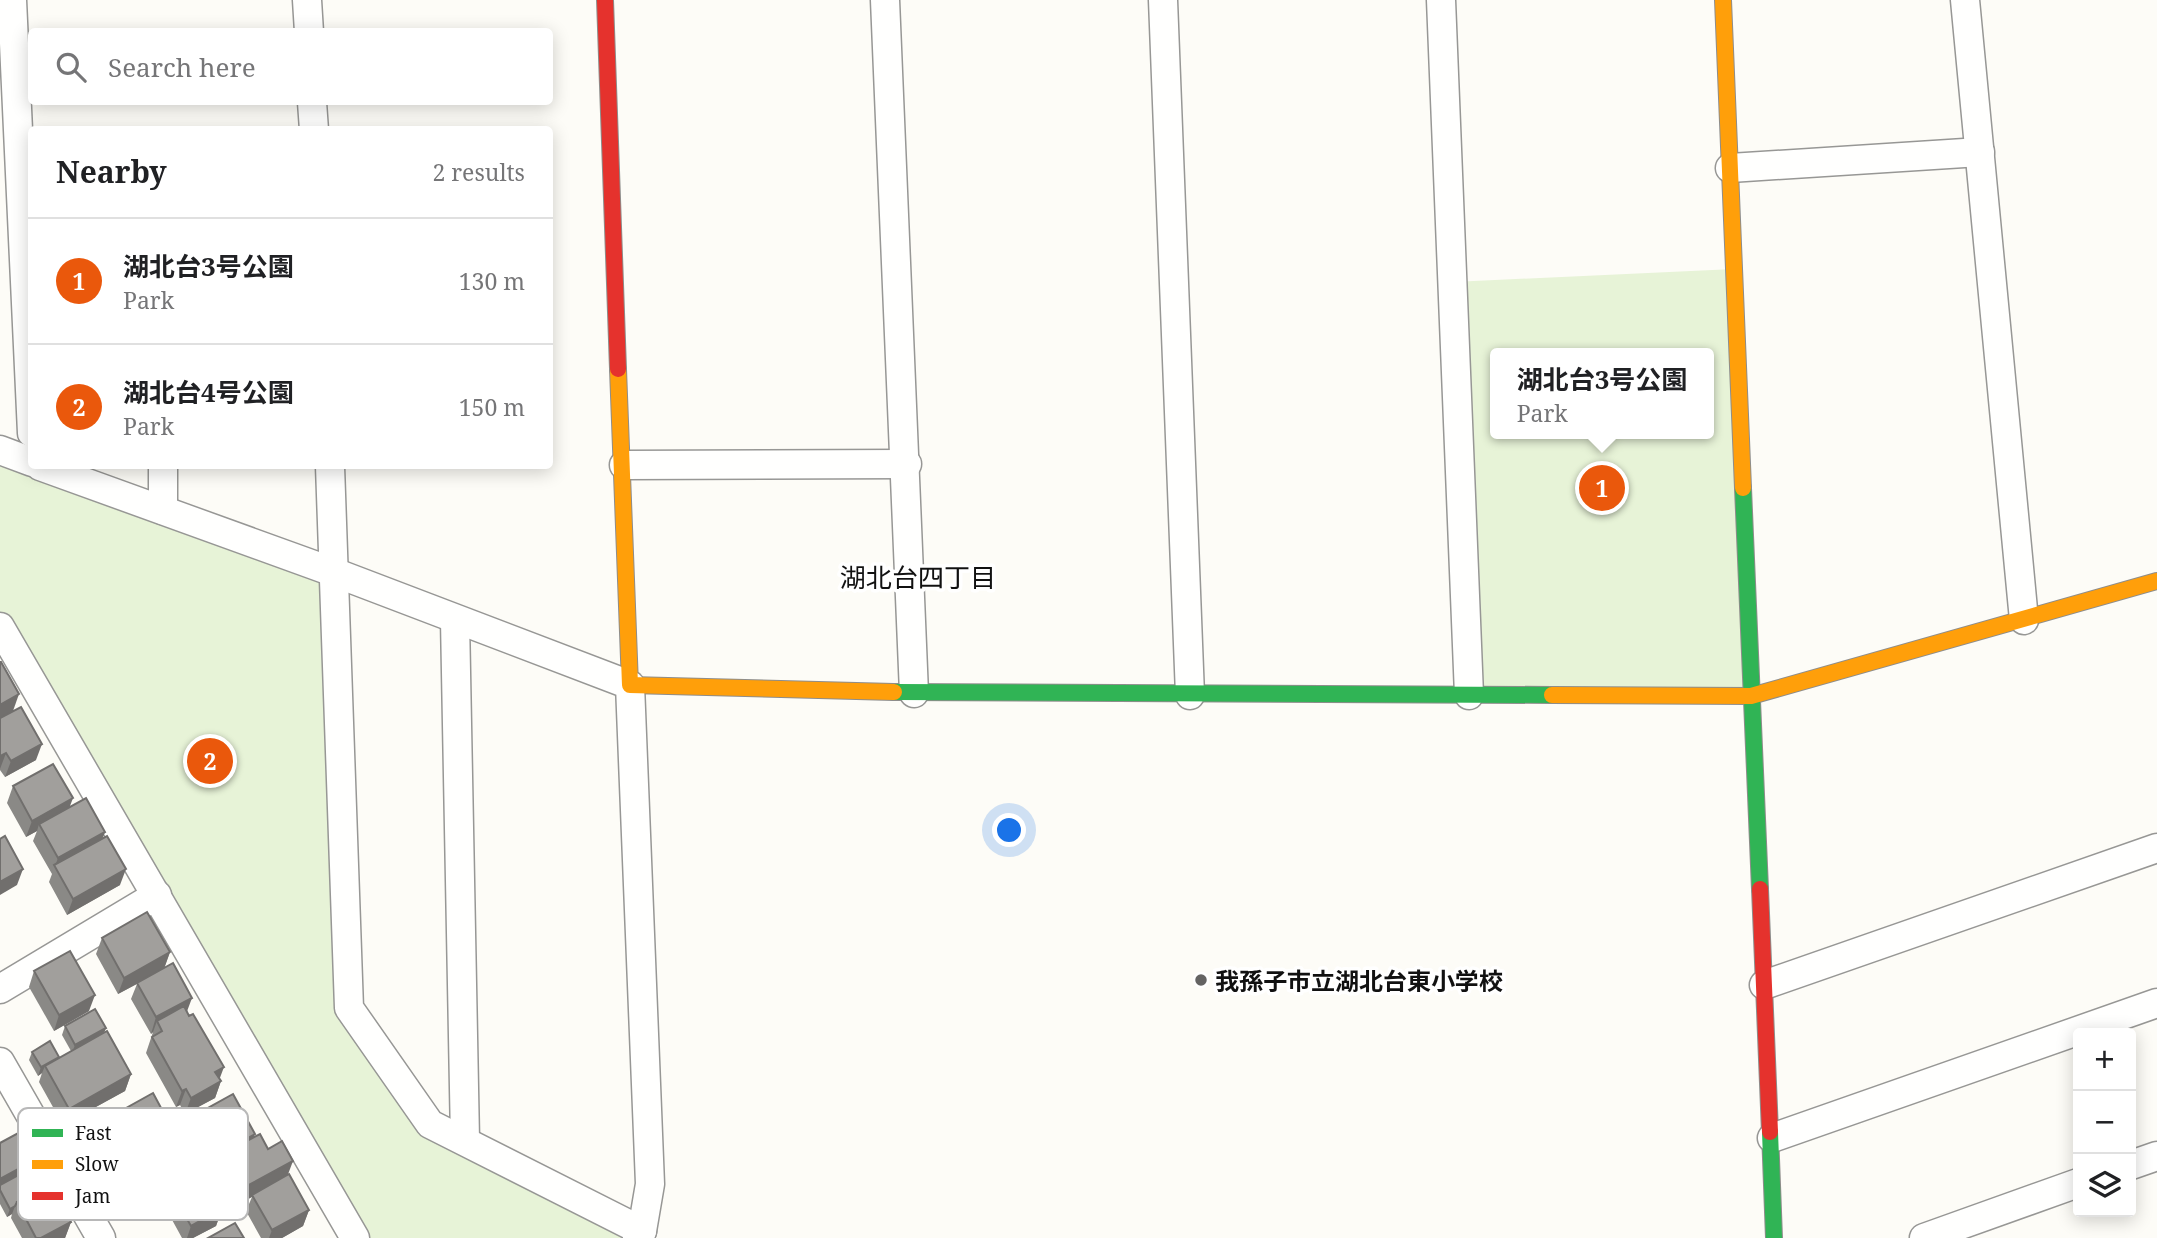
<!DOCTYPE html>
<html lang="en">
<head>
<meta charset="utf-8">
<style>
  :root { --surface:#fff; --page:#f2f2f2; --text:#202124; --muted:#757577; --line:#e0e0e0; --accent:#ea580c }
  body { margin:0; font-family:"Noto Serif","Noto Sans JP",serif; background:var(--page); color:var(--text) }
  .controls { position:absolute; right:21px; bottom:21px; display:grid; overflow:hidden; border-radius:7px; box-shadow:0 4px 18px #0003 }
  .controls button { width:63px; height:63px; display:grid; place-items:center; padding:0; border:0; border-bottom:2px solid var(--line); background:var(--surface); color:var(--text); font:35px sans-serif }
  .you { position:absolute; left:1010px; top:831px; width:24px; height:24px; margin:-18px; border:5px solid #fff; border-radius:50%; background:#1a73e8; box-shadow:0 0 0 10px #1a73e833 }
  .badge { display:grid; place-items:center; width:46px; height:46px; border-radius:50%; background:var(--accent); color:#fff; font-size:23px; font-weight:700 }
  .pin { position:absolute; translate:-50% -50%; border:4px solid #fff; box-shadow:0 2px 7px #0006 }
  .popup { position:absolute; left:1490px; top:348px; width:224px; height:91px; box-sizing:border-box; display:grid; place-content:center; border-radius:7px; background:var(--surface); filter:drop-shadow(0 2px 5px #0005); font-size:23px; white-space:nowrap; color:var(--muted) }
  .popup b { font-size:26px; color:var(--text) }
  .popup::after { content:''; position:absolute; left:50%; top:100%; margin-left:-14px; border:14px solid transparent; border-top-color:var(--surface) }
  .list { margin:0; padding:0; list-style:none }
  h2 { display:flex; justify-content:space-between; align-items:center; height:91px; margin:0; padding:0 28px; font-size:30px }
  h2 small { font-size:23px; font-weight:400; color:var(--muted) }
  .list li { display:grid; grid-template-columns:46px 1fr auto; gap:21px; align-items:center; box-sizing:border-box; height:126px; padding:0 28px; border-top:2px solid var(--line) }
  .list b { display:block; font-size:26px; white-space:nowrap }
  .list p { margin:0; font-size:23px; white-space:nowrap; color:var(--muted) }
  .list em { font-size:23px; font-style:normal; color:var(--muted) }
  .icon { flex:none; width:38px; height:38px; fill:none; stroke:currentColor; stroke-width:2; stroke-linecap:round; stroke-linejoin:round }
  .map { position:relative; flex:none; width:2157px; height:1238px; overflow:hidden }
  .search { position:absolute; background:var(--surface); box-shadow:0 4px 18px #0003; left:28px; top:28px; width:525px; height:77px; display:flex; align-items:center; gap:18px; box-sizing:border-box; padding:0 24px; border-radius:7px; color:var(--muted); font-size:26px }
  .panel { position:absolute; background:var(--surface); box-shadow:0 4px 18px #0003; left:28px; top:126px; width:525px; height:343px; border-radius:7px }
  .map>svg:first-child { display:block }
  .grass { fill:#e7f3d7; fill-rule:evenodd }
  .lines { fill:none; stroke-linecap:round; stroke-linejoin:round }
  .street-casing { stroke:#979795; stroke-width:31 }
  .fast-casing { stroke:#8e8d8b; stroke-width:18 }
  .slow-casing { stroke:#8e8d8b; stroke-width:18 }
  .jam-casing { stroke:#8e8d8b; stroke-width:18 }
  .street { stroke:#fffffe; stroke-width:28 }
  .fast { stroke:#30b455; stroke-width:16 }
  .slow { stroke:#ff9f0a; stroke-width:16 }
  .jam { stroke:#e5322d; stroke-width:16 }
  .wall { fill:#8a8986 }
  .shaded-wall { fill:#716f6d }
  .building { fill:#a19f9c; stroke:#716f6d; stroke-width:2 }
  .poi-dot { fill:#646362; stroke:#fff; stroke-width:2.5 }
  .labels { text-anchor:middle; dominant-baseline:central; stroke-width:7; stroke-linejoin:round; paint-order:stroke }
  .poi-label { font-size:24px; font-weight:bold; fill:#111; stroke:#fff; text-anchor:start }
  .neighbourhood-label { font-size:26px; fill:#111; stroke:#fff }
  .key { fill:#fff; stroke:#b8b8b8; stroke-width:2 }
  .key-label { font-size:19px; fill:#111 }
</style>
</head>
<body>
<div class="map">
<svg width="2157" height="1238" viewBox="0 0 2157 1238">
  <rect width="100%" height="100%" fill="#fdfcf7"/>
  <g class="grass">
    <path d="M1734 269 1751 696 1469 695 1453 282ZM1495 353H1709V434H1495Z"/>
    <path d="M0 450 336 573 349 1008 430 1124 637 1238H355L0 627Z"/>
  </g>
  <g class="lines">
    <defs>
      <g id="street">
        <path d="M12 0 32 433"/>
        <path d="M307 0 309 32"/>
        <path d="M885 0 914 693"/>
        <path d="M1163 0 1190 695"/>
        <path d="M1441 0 1469 695"/>
        <path d="M1965 0 2024 620"/>
        <path d="M312 102 314 130"/>
        <path d="M1730 168 1980 152"/>
        <path d="M0 450 32 462"/>
        <path d="M624 465 907 464"/>
        <path d="M40 466 336 573 630 685 650 1184 642 1231 637 1238"/>
        <path d="M330 466 349 1008 430 1124 642 1231"/>
        <path d="M163 510V466"/>
        <path d="M455 620 465 1140"/>
        <path d="M0 627 355 1238"/>
        <path d="M1764 985 2157 848"/>
        <path d="M0 989 157 895"/>
        <path d="M0 1062 101 1238"/>
        <path d="M1772 1138 2157 1003"/>
        <path d="M2131 1165 2157 1156"/>
        <path d="M1924 1238 2078 1183"/>
      </g>
      <g id="fast">
        <path d="M1743 488 1760 889"/>
        <path d="M894 692 1552 695"/>
        <path d="M1770 1132 1774 1238"/>
      </g>
      <g id="slow">
        <path d="M1723 0 1743 488"/>
        <path d="M618 369 630 685 894 692"/>
        <path d="M1552 695 1751 696 2157 581"/>
      </g>
      <g id="jam">
        <path d="M605 0 618 369"/>
        <path d="M1760 889 1770 1132"/>
      </g>
    </defs>
    <use href="#street" class="street-casing"/>
    <use href="#fast" class="fast-casing"/>
    <use href="#slow" class="slow-casing"/>
    <use href="#jam" class="jam-casing"/>
    <use href="#street" class="street"/>
    <use href="#fast" class="fast"/>
    <use href="#slow" class="slow"/>
    <use href="#jam" class="jam"/>
  </g>
  <g class="wall">
    <path d="M0 718 36 760 5 777 0 770Z"/>
    <path d="M13 786 69 808 102 839 120 885 67 915 49 882 52 874 33 841 37 831 26 837 7 803Z"/>
    <path d="M102 938 170 952 164 968 221 1081 215 1098 185 1114 180 1105 176 1107 146 1053 153 1032 151 1034 131 999 137 984 118 994 96 954Z"/>
    <path d="M34 971 89 1011 54 1031 29 987Z"/>
    <path d="M65 1026 104 1033 131 1074 125 1091 63 1125 39 1082 42 1073 38 1076 29 1060 32 1052 59 1058 71 1051 62 1035Z"/>
    <path d="M208 1108 254 1137 268 1149 288 1175 309 1210 303 1226 282 1238H261L246 1211 252 1197 241 1203 222 1168 226 1156 205 1117Z"/>
    <path d="M112 1116 181 1145 175 1161 135 1184 106 1132Z"/>
    <path d="M0 1143 35 1160 33 1167 44 1187 71 1222 65 1238H22L11 1218 12 1214 7 1217 0 1204Z"/>
    <path d="M155 1176 222 1209 216 1226 193 1238H182L165 1207 159 1210 149 1193Z"/>
  </g>
  <g class="shaded-wall">
    <path d="M19 694 13 711 0 718V705Z"/>
    <path d="M42 744 36 760 5 777 11 761Z"/>
    <path d="M6 753 0 769V756Z"/>
    <path d="M73 798 67 814 39 824 37 831 26 837 32 821Z"/>
    <path d="M105 832 99 848 55 866 58 858Z"/>
    <path d="M23 869 17 885 0 895V882Z"/>
    <path d="M126 869 120 885 67 915 73 899Z"/>
    <path d="M170 952 164 969 118 994 124 978Z"/>
    <path d="M95 995 89 1011 54 1031 59 1015Z"/>
    <path d="M192 998 186 1014 157 1021 153 1032 151 1034 156 1017Z"/>
    <path d="M106 1028 103 1036 72 1053 75 1045Z"/>
    <path d="M59 1057 45 1066 42 1073 38 1076 41 1067Z"/>
    <path d="M224 1067 218 1083 221 1081 215 1098 185 1114 191 1098 215 1072Z"/>
    <path d="M131 1074 125 1091 63 1125 69 1109Z"/>
    <path d="M186 1089 180 1105 176 1107 182 1091Z"/>
    <path d="M255 1134 252 1143 228 1152 230 1148Z"/>
    <path d="M181 1145 175 1161 135 1184 141 1168Z"/>
    <path d="M35 1160 32 1168 0 1186V1179Z"/>
    <path d="M293 1161 287 1177 241 1203 247 1186Z"/>
    <path d="M171 1191 165 1207 159 1210 165 1194Z"/>
    <path d="M15 1206 12 1214 7 1217 10 1209Z"/>
    <path d="M222 1209 216 1226 193 1238H187L191 1226Z"/>
    <path d="M309 1210 303 1226 282 1238H269L272 1230Z"/>
    <path d="M71 1222 65 1238H41Z"/>
  </g>
  <g class="building">
    <path d="M0 662H1L19 694 0 705Z"/>
    <path d="M21 707 42 744 11 761 6 753 0 756V718Z"/>
    <path d="M53 764 73 798 32 821 13 786Z"/>
    <path d="M86 798 105 832 58 858 39 824Z"/>
    <path d="M5 836 23 869 0 882V839Z"/>
    <path d="M107 836 126 869 73 899 54 865Z"/>
    <path d="M147 912 170 952 124 978 102 938Z"/>
    <path d="M70 951 95 995 59 1015 34 971Z"/>
    <path d="M173 963 192 998 156 1017 137 983Z"/>
    <path d="M184 1006 189 1016 193 1014 224 1067 215 1072 221 1081 191 1098 186 1089 182 1091 152 1037 162 1031 157 1021Z"/>
    <path d="M95 1009 106 1028 75 1045 65 1026Z"/>
    <path d="M107 1031 131 1074 69 1109 45 1066Z"/>
    <path d="M50 1041 59 1057 41 1067 32 1052Z"/>
    <path d="M153 1093 181 1145 141 1168 112 1116Z"/>
    <path d="M233 1094 255 1134 230 1148 208 1108Z"/>
    <path d="M20 1132 35 1160 0 1179V1143Z"/>
    <path d="M260 1134 268 1149 282 1141 293 1161 247 1186 228 1151Z"/>
    <path d="M192 1156 222 1209 191 1226 171 1191 165 1194 155 1176Z"/>
    <path d="M33 1167 44 1187 17 1202 15 1206 10 1209 0 1190V1185Z"/>
    <path d="M289 1174 309 1210 272 1230 252 1195Z"/>
    <path d="M50 1184 71 1222 41 1238H36L17 1202Z"/>
    <path d="M235 1223 244 1238H208Z"/>
  </g>
  <circle class="poi-dot" cx="1201" cy="980" r="7"/>
  <g class="labels">
    <g class="poi-label">
      <text x="1215" y="980">我孫子市立湖北台東小学校</text>
    </g>
    <g class="neighbourhood-label">
      <text x="918" y="577">湖北台四丁目</text>
    </g>
  </g>
  <rect x="18" y="1108" width="230" height="112" rx="10" class="key"/>
  <rect x="32" y="1129" width="31" height="8" fill="#30b455"/>
  <rect x="32" y="1160" width="31" height="9" fill="#ff9f0a"/>
  <rect x="32" y="1192" width="31" height="8" fill="#e5322d"/>
  <g class="key-label">
    <text x="75" y="1140">Fast</text>
    <text x="75" y="1171">Slow</text>
    <text x="75" y="1203">Jam</text>
  </g>
</svg>
<div class="controls">
<button>+</button>
<button>−</button>
<button><svg class="icon" aria-label="layers" viewBox="0 0 24 24"><path d="M12 4l9 5-9 5-9-5zM3 14l9 5 9-5"/></svg></button>
</div>
<div class="you"></div>
<div class="pin badge" style="left:1602px;top:488px">1</div>
<div class="popup"><b>湖北台3号公園</b>Park</div>
<div class="pin badge" style="left:210px;top:761px">2</div>
<div class="search"><svg class="icon" aria-label="search" viewBox="0 0 24 24"><circle cx="10" cy="10" r="6"/><path d="M15 15l6 6"/></svg>Search here</div>
<section class="panel">
<h2>Nearby<small>2 results</small></h2>
<ul class="list">
<li><span class="badge">1</span><div><b>湖北台3号公園</b><p>Park</p></div><em>130 m</em></li>
<li><span class="badge">2</span><div><b>湖北台4号公園</b><p>Park</p></div><em>150 m</em></li>
</ul>
</section>
</div>
</body>
</html>
